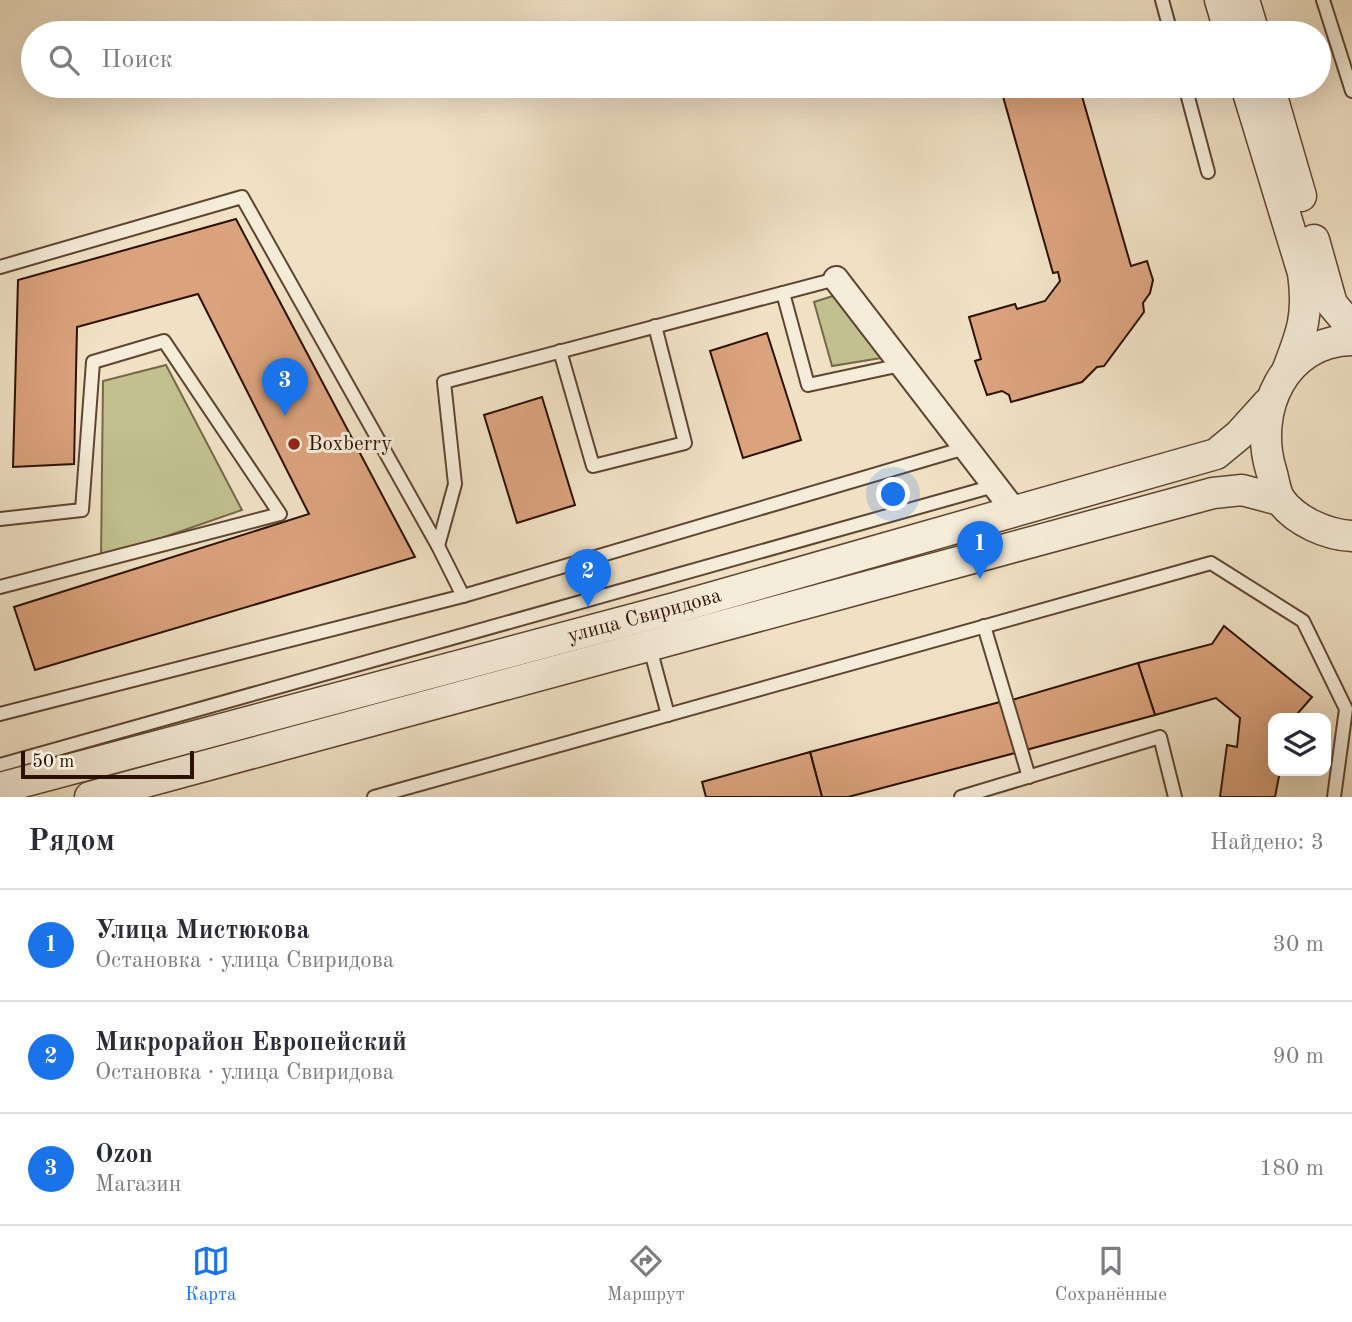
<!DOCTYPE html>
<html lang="ru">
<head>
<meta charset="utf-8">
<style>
  :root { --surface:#fff; --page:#f2f2f3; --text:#2b2b33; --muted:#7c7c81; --line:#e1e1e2; --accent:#1a73e8 }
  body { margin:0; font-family:"Old Standard TT",serif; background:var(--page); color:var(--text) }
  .controls { position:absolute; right:21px; bottom:21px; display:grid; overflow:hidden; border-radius:14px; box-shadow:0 7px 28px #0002 }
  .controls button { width:63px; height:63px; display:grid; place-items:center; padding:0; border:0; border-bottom:2px solid var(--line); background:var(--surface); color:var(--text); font:35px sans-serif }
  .scale { position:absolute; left:21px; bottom:18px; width:173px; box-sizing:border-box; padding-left:7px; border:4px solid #2c1100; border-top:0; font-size:19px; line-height:24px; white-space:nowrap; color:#2c1100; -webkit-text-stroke:5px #f5ecd9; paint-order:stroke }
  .you { position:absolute; left:894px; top:495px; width:24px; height:24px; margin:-18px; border:5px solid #fff; border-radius:50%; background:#1a73e8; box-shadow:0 0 0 10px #1a73e833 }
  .badge { display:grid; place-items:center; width:46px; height:46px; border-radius:50%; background:var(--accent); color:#fff; font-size:23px; font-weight:700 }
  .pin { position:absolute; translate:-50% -58px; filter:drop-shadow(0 2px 4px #0008) }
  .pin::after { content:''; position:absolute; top:37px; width:24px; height:21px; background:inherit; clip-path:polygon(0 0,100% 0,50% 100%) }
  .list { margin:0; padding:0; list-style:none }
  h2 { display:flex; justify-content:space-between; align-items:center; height:91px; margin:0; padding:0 28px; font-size:30px }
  h2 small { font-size:23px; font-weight:400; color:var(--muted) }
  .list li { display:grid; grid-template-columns:46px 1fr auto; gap:21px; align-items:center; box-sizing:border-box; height:112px; padding:0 28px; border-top:2px solid var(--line) }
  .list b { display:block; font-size:26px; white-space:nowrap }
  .list p { margin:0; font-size:23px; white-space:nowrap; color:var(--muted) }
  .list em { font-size:23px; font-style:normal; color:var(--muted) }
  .icon { flex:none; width:38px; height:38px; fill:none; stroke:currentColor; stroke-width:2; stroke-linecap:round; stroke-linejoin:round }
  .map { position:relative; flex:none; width:1352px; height:797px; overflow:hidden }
  .search { position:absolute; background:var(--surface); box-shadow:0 7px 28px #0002; left:21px; right:21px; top:21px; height:77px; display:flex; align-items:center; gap:18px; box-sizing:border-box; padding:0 24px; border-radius:38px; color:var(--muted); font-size:26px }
  .sheet { height:427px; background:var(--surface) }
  nav { display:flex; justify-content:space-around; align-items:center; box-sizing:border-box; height:98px; border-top:2px solid var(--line); background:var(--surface); font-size:19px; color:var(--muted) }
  nav a { display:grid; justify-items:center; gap:4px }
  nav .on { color:var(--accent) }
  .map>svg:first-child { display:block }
  .green { fill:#c2c08f; stroke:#776848; stroke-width:2 }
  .building { fill:#daa27d; stroke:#2c1100; stroke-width:2 }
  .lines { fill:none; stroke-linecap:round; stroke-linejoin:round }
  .service-casing { stroke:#5d4531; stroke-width:16 }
  .minor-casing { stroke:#5d4531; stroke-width:28 }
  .tertiary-casing { stroke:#5d4531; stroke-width:33 }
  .service { stroke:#f5ecd9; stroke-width:12 }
  .minor { stroke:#f5ecd9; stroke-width:24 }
  .tertiary { stroke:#f5ecd9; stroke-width:30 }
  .poi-dot { fill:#8f2418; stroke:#f5ecd9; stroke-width:2.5 }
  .labels { text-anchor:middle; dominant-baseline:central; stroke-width:6; stroke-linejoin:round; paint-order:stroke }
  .poi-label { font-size:21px; fill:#2c1100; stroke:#f5ecd9; text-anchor:start }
  .street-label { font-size:21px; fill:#2c1100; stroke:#f5ecd9 }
</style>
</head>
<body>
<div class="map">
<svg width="1352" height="797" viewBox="0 0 1352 797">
  <rect width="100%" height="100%" fill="#f0e1c5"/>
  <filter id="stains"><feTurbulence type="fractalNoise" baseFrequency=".00286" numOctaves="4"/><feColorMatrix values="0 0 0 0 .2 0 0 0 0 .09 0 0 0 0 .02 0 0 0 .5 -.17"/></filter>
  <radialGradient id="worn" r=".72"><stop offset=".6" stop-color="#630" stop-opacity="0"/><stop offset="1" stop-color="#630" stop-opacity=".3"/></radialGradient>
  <g class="green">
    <path d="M833 296 881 358 832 366 814 302Z"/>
    <path d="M166 365 242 510 101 559 103 381Z"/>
  </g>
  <g class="building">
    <path d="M1000 86H1079L1131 266 1147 261 1153 280 1150 293 1143 303 1144 312 1104 366 1097 367 1082 382 1011 402 1009 395 1002 391 987 395 975 361 981 359 969 317 1015 304 1017 309 1045 301 1060 281 1058 272 1053 273Z"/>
    <path d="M236 219 415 557 35 670 14 607 309 514 198 294 77 327 74 464 13 467 18 280Z"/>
    <path d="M767 333 801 440 743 458 710 351Z"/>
    <path d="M542 397 575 505 517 523 484 415Z"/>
    <path d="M1224 626 1312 697 1298 713 1297 718H1273V771H1280L1275 797H1220L1227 745 1237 747 1240 718 1216 698 1155 715 1138 663 1212 644Z"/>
    <path d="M1138 663 1155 715 1026 750 1012 700Z"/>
    <path d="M1000 702 1015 753 848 797H822L810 752Z"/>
    <path d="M810 752 822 797H706L702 782Z"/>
  </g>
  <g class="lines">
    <defs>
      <g id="service">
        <path d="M1162 0 1171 33"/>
        <path d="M1323 0 1352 91"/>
        <path d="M1185 86 1208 172"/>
        <path d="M0 267 242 197 438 546 463 596"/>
        <path d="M783 293 808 385 901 365"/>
        <path d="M560 351 593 466 685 443 655 326"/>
        <path d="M0 519 82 510 93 362 164 341 280 514 0 587"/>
        <path d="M438 546 455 484 444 382 836 279"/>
        <path d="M984 626 1029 777"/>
        <path d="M650 648 668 715"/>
        <path d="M0 714 463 596 965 448"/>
        <path d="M0 765 994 486"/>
        <path d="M374 797 1211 563 1303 621 1346 709 1334 797"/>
        <path d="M961 797 1160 737 1175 797"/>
      </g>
      <path id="minor" d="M836 279 1016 513"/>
      <g id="tertiary">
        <path d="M1220 0 1230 33"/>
        <path d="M1244 0 1254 33"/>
        <path d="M1246 86 1303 273C1309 315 1302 333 1287 371"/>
        <path d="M1269 86 1301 196"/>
        <path d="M1314 240 1332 304 1352 328"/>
        <path d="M1352 340C1284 341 1253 411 1271 470 1274 479 1275 493 1281 501 1296 521 1327 535 1352 536"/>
        <path id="s1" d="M0 788 675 608 1216 454 1239 435 1268 403"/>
        <path d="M90 797 1213 493 1242 490 1280 500"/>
      </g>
    </defs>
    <use href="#service" class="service-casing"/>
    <use href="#minor" class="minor-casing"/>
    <use href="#tertiary" class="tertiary-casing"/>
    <use href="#service" class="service"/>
    <use href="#minor" class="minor"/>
    <use href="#tertiary" class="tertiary"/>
  </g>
  <circle class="poi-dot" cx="294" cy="444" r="7"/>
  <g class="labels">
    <g class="poi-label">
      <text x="308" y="444">Boxberry</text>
    </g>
    <g class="street-label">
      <text stroke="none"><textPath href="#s1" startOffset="667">улица Свиридова</textPath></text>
    </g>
  </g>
  <rect width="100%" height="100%" filter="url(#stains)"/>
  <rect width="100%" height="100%" fill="url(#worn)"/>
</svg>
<div class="controls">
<button><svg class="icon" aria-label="layers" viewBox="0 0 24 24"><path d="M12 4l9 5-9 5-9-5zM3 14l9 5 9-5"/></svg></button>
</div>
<div class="scale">50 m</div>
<div class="you"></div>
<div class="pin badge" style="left:980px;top:579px">1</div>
<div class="pin badge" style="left:588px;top:607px">2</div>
<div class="pin badge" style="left:285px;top:416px">3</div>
<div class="search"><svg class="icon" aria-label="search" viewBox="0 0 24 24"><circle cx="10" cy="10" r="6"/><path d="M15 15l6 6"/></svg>Поиск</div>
</div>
<section class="sheet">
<h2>Рядом<small>Найдено: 3</small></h2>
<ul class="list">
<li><span class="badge">1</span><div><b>Улица Мистюкова</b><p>Остановка · улица Свиридова</p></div><em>30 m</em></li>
<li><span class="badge">2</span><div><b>Микрорайон Европейский</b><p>Остановка · улица Свиридова</p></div><em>90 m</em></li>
<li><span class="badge">3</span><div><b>Ozon</b><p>Магазин</p></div><em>180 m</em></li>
</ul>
</section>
<nav>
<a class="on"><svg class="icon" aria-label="map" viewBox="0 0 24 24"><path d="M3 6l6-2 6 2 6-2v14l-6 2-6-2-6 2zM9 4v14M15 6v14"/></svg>Карта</a>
<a><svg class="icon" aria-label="directions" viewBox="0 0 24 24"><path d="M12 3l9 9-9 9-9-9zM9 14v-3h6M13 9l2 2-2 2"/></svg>Маршрут</a>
<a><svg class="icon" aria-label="saved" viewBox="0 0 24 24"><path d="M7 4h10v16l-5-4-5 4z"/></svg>Сохранённые</a>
</nav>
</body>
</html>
